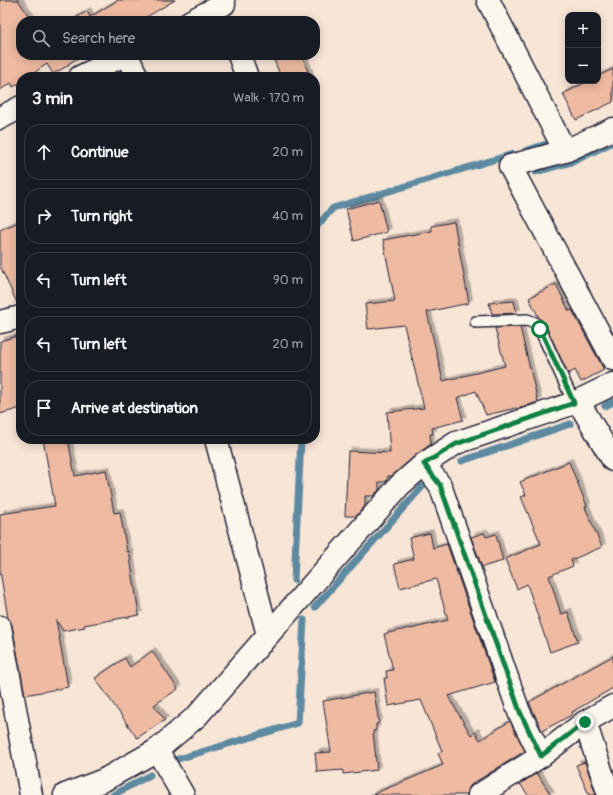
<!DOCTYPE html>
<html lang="en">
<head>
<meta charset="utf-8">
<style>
  :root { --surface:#171b24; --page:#20242c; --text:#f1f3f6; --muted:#9ea1a6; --line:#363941 }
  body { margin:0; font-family:Pangolin,sans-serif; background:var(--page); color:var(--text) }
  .controls { position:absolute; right:12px; top:12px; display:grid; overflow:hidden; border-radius:8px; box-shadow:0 2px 10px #0003 }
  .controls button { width:36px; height:36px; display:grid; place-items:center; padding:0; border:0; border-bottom:1px solid var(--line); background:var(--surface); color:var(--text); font:20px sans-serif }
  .stop { position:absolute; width:12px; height:12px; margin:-9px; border:3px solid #0b8043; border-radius:50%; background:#fff }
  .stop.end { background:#0b8043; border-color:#fff; box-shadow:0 1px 4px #0008 }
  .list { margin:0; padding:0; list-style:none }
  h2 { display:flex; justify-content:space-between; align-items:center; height:52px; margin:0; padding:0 16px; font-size:17px }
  h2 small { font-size:13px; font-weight:400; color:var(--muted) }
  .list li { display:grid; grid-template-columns:26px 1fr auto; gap:12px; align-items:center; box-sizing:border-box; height:56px; margin:0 8px 8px; padding:0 8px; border:1px solid var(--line); border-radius:16px }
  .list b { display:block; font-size:15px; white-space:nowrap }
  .list em { font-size:13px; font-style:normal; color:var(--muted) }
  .icon { flex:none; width:22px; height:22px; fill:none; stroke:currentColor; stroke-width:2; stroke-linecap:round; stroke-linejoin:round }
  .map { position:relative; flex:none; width:613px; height:795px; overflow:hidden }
  .search { position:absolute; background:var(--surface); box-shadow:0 2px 10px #0003; left:16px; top:16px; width:304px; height:44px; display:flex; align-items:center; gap:10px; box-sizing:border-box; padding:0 14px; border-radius:16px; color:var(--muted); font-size:15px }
  .panel { position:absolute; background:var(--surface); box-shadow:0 2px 10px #0003; left:16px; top:72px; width:304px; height:372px; border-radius:16px }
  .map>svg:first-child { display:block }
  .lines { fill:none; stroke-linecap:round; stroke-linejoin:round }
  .stream { stroke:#5d8aa1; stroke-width:7 }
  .building { fill:#eebaa1; stroke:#22223b; filter:url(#shadow) }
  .lane-casing { stroke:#22223b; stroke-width:14 }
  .street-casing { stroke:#22223b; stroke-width:25 }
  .lane { stroke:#fbf7ec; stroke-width:11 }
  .street { stroke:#fbf7ec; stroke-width:22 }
  .route { stroke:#0b8043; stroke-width:5 }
</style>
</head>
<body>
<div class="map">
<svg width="613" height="795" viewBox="0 0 613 795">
  <defs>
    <filter id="shadow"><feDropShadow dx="3.5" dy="-3.5" stdDeviation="0" flood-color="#0004"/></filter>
  </defs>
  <rect width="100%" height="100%" fill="#f7e5d6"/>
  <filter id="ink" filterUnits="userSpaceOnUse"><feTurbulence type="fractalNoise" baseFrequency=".025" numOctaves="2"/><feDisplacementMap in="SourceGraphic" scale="8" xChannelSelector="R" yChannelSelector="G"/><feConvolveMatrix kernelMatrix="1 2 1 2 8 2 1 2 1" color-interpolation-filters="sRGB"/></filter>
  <g filter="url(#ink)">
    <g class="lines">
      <g class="stream">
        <path d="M525 151 549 143"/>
        <path d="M536 172 572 162 613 142"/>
        <path d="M315 232 317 226 333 208 513 154"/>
        <path d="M605 406 613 402"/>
        <path d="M462 461 570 424"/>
        <path d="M294 580 301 439"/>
        <path d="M315 607 422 487"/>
        <path d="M178 759 298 723 304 620"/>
        <path d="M113 795 150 775"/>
      </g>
    </g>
    <g class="building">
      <path d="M0 0H18L32 21H21V55H83L68 64 69 65 53 74 47 64 28 77H21V82L13 87 11 83 0 90Z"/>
      <path d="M118 0H175L140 21H71L87 11 90 17Z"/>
      <path d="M272 55H302L310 77H281Z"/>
      <path d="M613 69V102L576 120 563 94 588 81H598V76Z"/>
      <path d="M379 200 387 232 354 241 346 209Z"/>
      <path d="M21 221V305H18L0 266V230Z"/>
      <path d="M454 222 469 303 427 312 443 381 505 366 495 328 520 327 538 402 517 409 516 408 486 415 476 391 457 398 463 420 432 428 433 434H430L431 444 416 455 392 476H388L386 482H379V490L373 496H365V506L356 516H345L348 451 390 453 387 412 424 408 404 325 368 329 365 304 395 301 383 240 432 231 431 226Z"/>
      <path d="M556 284 569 311 572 310 604 370 581 382 575 370 568 374 546 326 539 318 529 298Z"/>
      <path d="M514 301 517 313 492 314 489 303Z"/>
      <path d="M21 335V408L0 414V341Z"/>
      <path d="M43 439H68L75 476 106 470 114 513 120 512 127 552 129 551 139 615 84 625 85 627 63 631 56 620 68 687 25 695 12 625 8 618 0 571V514L55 506Z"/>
      <path d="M569 462 587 506 585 507 602 547 571 560 573 566 549 576 561 614 568 612 578 642 550 652 527 584 517 589 505 559 541 544 521 497 526 495 520 482Z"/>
      <path d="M430 533 433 548 447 544 495 682 448 696 471 735 475 732 480 740 510 721 525 751 472 784 467 789V795H371L443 765 438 753 442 751 421 700 388 706 384 678H387L386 671 393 670 384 634 410 628V629L448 620 436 579 400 588 394 564 414 559 409 538Z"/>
      <path d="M484 533 486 537 496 534 503 561 482 567 471 537Z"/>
      <path d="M152 651 178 689 154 705 165 720 137 738 95 678 125 658 130 667Z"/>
      <path d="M613 656V688L572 712 573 714 542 731 529 702Z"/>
      <path d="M374 692 379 723 376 724V730L373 731 377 770 343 774V770L317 772 315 753 331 752 323 701Z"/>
      <path d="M585 762 596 795H589L576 765Z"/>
      <path d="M537 773 551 795H528L520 784Z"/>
    </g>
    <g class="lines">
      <defs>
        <path id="lane" d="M476 322 527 320 535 323 540 329 574 403"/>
        <g id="street">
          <path d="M488 0 565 151"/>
          <path d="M191 21 224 4 222 0"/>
          <path d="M127 55 137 77"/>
          <path d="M239 55 247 77"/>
          <path d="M80 77 124 55"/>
          <path d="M0 118 21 107"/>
          <path d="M613 129 565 151 510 166 613 359"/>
          <path d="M0 322 21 317"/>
          <path d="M578 401 613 460"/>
          <path d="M216 439 268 635"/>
          <path d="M424 464 440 485 519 712 541 756"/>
          <path d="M0 627 31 795"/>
          <path d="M585 722 609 795"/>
          <path d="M157 750 183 795"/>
          <path d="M65 795 104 780 157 750 197 716 268 635 400 485 424 464 456 443 574 403 613 384"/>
          <path d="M479 795 541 756 585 722 613 706"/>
        </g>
      </defs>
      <use href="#lane" class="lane-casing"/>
      <use href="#street" class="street-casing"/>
      <use href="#lane" class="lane"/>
      <use href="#street" class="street"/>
    </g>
  </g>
  <g class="lines" filter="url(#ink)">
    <path class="route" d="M540 329 574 403 456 444 424 464 440 485 520 712 541 756 585 722"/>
  </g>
</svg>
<div class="controls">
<button>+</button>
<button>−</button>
</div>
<div class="stop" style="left:540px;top:329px"></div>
<div class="stop end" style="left:585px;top:722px"></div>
<div class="search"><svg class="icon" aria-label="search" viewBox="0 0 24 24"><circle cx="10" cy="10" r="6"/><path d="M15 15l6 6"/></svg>Search here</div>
<section class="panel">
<h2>3 min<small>Walk · 170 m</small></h2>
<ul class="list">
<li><svg class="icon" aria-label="ahead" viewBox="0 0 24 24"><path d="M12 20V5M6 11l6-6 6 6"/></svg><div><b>Continue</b></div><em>20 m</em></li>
<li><svg class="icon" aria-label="right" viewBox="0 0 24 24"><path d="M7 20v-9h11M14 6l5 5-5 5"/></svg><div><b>Turn right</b></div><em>40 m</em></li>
<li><svg class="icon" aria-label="left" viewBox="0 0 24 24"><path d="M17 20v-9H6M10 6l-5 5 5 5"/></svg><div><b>Turn left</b></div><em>90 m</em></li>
<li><svg class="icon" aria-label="left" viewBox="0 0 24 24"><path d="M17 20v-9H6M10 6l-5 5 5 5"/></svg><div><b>Turn left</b></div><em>20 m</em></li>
<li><svg class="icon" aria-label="arrive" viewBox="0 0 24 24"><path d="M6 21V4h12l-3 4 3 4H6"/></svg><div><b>Arrive at destination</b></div></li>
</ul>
</section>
</div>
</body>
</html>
